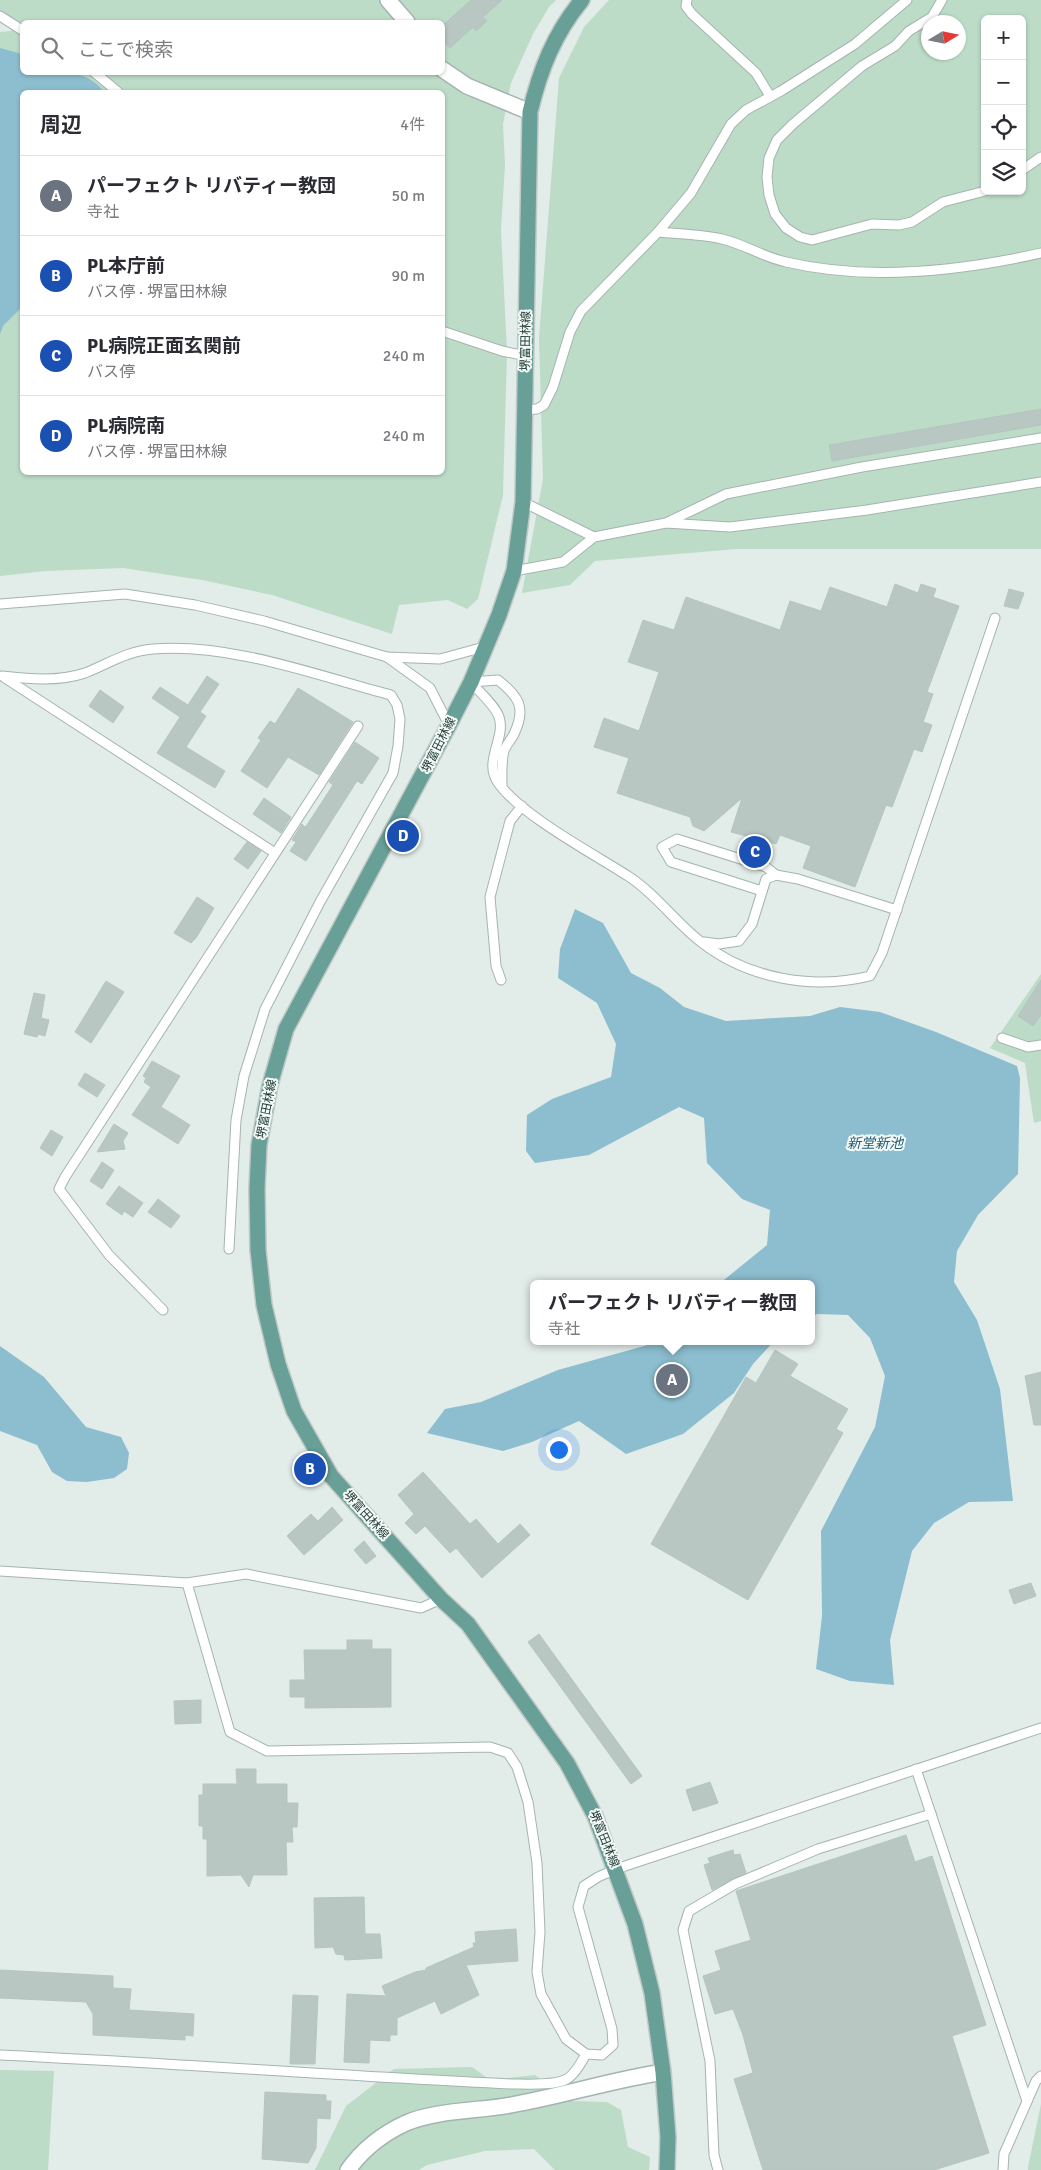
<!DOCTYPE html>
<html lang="ja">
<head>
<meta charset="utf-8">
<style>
  :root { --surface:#fff; --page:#f2f2f3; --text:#2b2b33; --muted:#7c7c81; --line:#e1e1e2; --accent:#835947 }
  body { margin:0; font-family:Signika,"Noto Sans JP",sans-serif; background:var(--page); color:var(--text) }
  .controls { position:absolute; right:15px; top:15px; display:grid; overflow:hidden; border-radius:8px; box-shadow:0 1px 4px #0004 }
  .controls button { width:45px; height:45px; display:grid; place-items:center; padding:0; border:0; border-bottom:1px solid var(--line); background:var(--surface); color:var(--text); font:25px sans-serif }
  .compass { position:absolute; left:921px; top:15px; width:45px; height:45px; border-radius:50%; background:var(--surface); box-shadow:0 1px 4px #0004; rotate:80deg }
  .you { position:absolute; left:558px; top:1449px; width:18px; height:18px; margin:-12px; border:4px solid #fff; border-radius:50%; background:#1a73e8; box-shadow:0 0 0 8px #1a73e833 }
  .badge { display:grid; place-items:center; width:32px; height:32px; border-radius:50%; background:var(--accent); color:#fff; font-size:16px; font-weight:700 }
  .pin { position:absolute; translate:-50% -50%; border:2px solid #fff; box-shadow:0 1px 5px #0006 }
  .popup { position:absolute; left:530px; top:1280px; width:285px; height:65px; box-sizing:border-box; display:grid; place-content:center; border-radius:8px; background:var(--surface); filter:drop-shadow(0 1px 4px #0005); font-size:16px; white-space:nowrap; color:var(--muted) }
  .popup b { font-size:19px; color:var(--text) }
  .popup::after { content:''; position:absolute; left:50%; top:100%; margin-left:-10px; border:10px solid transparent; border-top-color:var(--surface) }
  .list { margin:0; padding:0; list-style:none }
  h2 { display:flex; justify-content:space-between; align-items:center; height:65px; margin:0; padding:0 20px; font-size:21px }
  h2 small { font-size:16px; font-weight:400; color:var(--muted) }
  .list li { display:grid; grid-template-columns:32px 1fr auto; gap:15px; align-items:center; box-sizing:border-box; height:80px; padding:0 20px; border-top:1px solid var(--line) }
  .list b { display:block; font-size:19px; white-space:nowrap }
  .list p { margin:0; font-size:16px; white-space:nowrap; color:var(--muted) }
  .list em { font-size:16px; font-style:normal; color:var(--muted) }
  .icon { flex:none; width:28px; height:28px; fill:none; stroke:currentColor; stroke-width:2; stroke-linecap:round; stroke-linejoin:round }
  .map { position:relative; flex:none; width:1041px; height:2170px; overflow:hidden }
  .search { position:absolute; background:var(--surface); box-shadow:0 1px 4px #0004; left:20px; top:20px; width:425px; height:55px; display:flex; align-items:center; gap:12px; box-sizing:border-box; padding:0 18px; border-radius:8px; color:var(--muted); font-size:19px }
  .panel { position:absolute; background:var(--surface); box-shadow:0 1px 4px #0004; left:20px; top:90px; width:425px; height:385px; border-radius:8px }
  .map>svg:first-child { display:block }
  .green { fill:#bcdcc8; fill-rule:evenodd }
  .water { fill:#8cbecf }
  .building { fill:#b8c7c2; stroke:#b5c5c0 }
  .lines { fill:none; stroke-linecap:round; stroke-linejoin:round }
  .service-casing { stroke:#a5b4b0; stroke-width:11 }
  .minor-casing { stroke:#a5b4b0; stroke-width:18 }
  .tertiary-casing { stroke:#a5b4b0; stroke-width:18 }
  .primary-casing { stroke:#c1c9c7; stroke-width:18 }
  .service { stroke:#fff; stroke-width:9 }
  .minor { stroke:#fff; stroke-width:15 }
  .tertiary { stroke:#fff; stroke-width:15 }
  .primary { stroke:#68a098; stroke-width:15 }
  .labels { text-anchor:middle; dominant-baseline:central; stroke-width:4; stroke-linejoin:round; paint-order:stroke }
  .street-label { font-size:12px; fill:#233d38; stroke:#f3f9f6 }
  .water-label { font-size:14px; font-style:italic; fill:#1f5e77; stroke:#f3f9f6 }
</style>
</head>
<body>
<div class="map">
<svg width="1041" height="2170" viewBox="0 0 1041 2170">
  <rect width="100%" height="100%" fill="#e2ece9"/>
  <g class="green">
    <path d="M0 0H556L549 7 533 34 511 83 503 124 505 165 501 230 507 352 503 495 478 599 467 609 448 600 399 605 392 634 272 595 202 580 123 568 45 571 0 576V32L11 31 15 22 0 11ZM22 22H442V72H22ZM22 92H442V472H22Z"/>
    <path d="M609 0H1041V549H737L595 561 570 585 522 593 543 479 539 338 559 78 584 27ZM985 19H1022V191H985ZM928 22H958V52H928Z"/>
    <path d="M1041 974V1121L1034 1123 1025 1063 990 1048Z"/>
    <path d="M472 2067 490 2080 535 2075 571 2101 607 2102 621 2110 628 2147 650 2157 649 2170H555L534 2149 485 2151 427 2165 419 2170H315L346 2106 394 2069Z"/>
    <path d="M0 2070 54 2071 48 2170H0Z"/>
    <path d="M1041 2104V2170H1028V2167Z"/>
  </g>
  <g class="water">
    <path d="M0 48 22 54V72C52 72 85 66 104 92H22V307L3 326 0 334Z"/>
    <path d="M575 909 603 923 631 973 660 988 684 1007 726 1021 810 1016 840 1007 880 1012 936 1032 1017 1066 1020 1078 1018 1174 978 1215 957 1251 954 1282 977 1320 1000 1389 1013 1501 969 1502 934 1523 912 1551 890 1640 894 1685 850 1681 816 1669 822 1616 821 1531 875 1427 885 1376 870 1338 848 1315 817 1314 811 1317V1284H719L767 1245 770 1210 742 1199 707 1163 704 1118 679 1107 589 1155 535 1163 526 1151 527 1115 552 1099 611 1077 616 1044 597 1003 558 978 560 949Z"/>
    <path d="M662 1341H774L753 1364 734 1393 683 1434 626 1454 579 1421 532 1442 503 1451 427 1433 445 1409 481 1402 558 1370Z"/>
    <path d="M0 1346 44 1377 86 1427 121 1437 129 1453 127 1469 114 1478 87 1482 67 1481 52 1472 37 1445 0 1431Z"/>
  </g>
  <g class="building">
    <path d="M471 0H502L483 17 487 21 476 31 473 27 450 48 442 40V26Z"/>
    <path d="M1041 409V425L832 461 829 445Z"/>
    <path d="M895 584 918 593 921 584 936 589 933 597 959 606 927 692 933 694 923 722 932 725 922 752 914 749 892 807 886 805 855 887 803 868 811 846 780 835 776 844 731 832 742 798 704 831 693 826 690 817 617 793 629 758 594 747 604 718 639 731 659 672 628 662 643 620 674 630 686 597 780 630 790 601 821 611 830 587 887 607Z"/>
    <path d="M1009 589 1024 593 1018 609 1004 606Z"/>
    <path d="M207 676 219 684 200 712 206 716 186 747 225 771 215 788 157 753 180 717 152 698 160 687 188 705Z"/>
    <path d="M298 688 353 722 319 775 288 757 267 788 241 771 261 740 258 738 270 721 275 724Z"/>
    <path d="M100 690 124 707 113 723 89 706Z"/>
    <path d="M355 742 379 758 362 784 357 781 306 861 290 851 296 842 292 840 302 824 305 827 307 825 333 785 329 782Z"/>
    <path d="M264 798 291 817 281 833 253 814Z"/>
    <path d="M247 842 261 851 248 869 234 859Z"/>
    <path d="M197 897 214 908 196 938 191 943 174 933Z"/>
    <path d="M1041 980V1015L1033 1026 1018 1016Z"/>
    <path d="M106 981 124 992 91 1043 75 1032Z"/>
    <path d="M34 993 45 995 41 1018 49 1020 45 1036 38 1034 37 1037 24 1034Z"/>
    <path d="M152 1061 180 1076 161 1107 190 1125 178 1144 132 1115 151 1087 144 1082 146 1078 143 1076Z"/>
    <path d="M85 1073 105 1085 97 1097 78 1085Z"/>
    <path d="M114 1124 128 1133 123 1141 125 1149 97 1152Z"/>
    <path d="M51 1130 63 1137 52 1156 40 1148Z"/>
    <path d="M102 1162 114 1170 102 1189 90 1181Z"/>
    <path d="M119 1186 143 1203 133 1217 124 1211 122 1215 106 1204Z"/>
    <path d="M158 1199 180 1216 171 1228 148 1212Z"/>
    <path d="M775 1350 798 1364 790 1376 848 1409 836 1429 843 1433 748 1600 651 1544 746 1377 756 1383Z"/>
    <path d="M1041 1372V1425H1034L1025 1376Z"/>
    <path d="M423 1472 470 1524 476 1519 498 1544 520 1524 530 1535 482 1578 456 1548 450 1553 425 1526 416 1534 405 1523 414 1514 398 1495Z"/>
    <path d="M332 1507 343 1520 304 1555 287 1536 311 1514 318 1521Z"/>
    <path d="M364 1541 376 1556 366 1564 354 1550Z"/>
    <path d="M1031 1583 1036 1596 1014 1604 1009 1590Z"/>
    <path d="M539 1634 642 1776 631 1784 528 1642Z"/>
    <path d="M347 1640H372V1649H391V1707L305 1708V1697H290V1680H305L304 1650H347Z"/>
    <path d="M201 1700V1723L175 1724 174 1701Z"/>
    <path d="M236 1769H256V1784H287V1803H298L297 1827H292L293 1842H286L287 1875H253L249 1887 241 1875 207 1876V1839H203V1826H199V1795H203V1784H237Z"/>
    <path d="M710 1782 718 1803 693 1811 686 1790Z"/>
    <path d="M906 1835 915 1862 932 1856 986 2025 952 2036 989 2153 934 2170H763L734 2079 753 2073 743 2035 733 2009 715 2014 703 1976 721 1970 715 1951 751 1940 736 1891Z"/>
    <path d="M733 1850 734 1855 740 1854 746 1873 712 1890 704 1865 710 1863 708 1858Z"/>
    <path d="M364 1897 365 1934H380L382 1958 345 1960 344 1955 336 1954 333 1947 315 1948 314 1898Z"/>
    <path d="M516 1929 518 1961 466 1965 479 1995 441 2014 435 2001 397 2018V2035H390V2041L370 2040 369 2063 344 2062 347 1994 386 1996 382 1986 415 1972 426 1970V1968L474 1947 473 1943H476L475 1932Z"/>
    <path d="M0 1970 113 1976V1988L131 1989 129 2010 194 2014 193 2036 185 2035V2040L93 2035V2014L86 2002 0 1998Z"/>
    <path d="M293 1995 318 1996 315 2064H290Z"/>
    <path d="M265 2092 326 2095V2101H331L330 2119 317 2118 316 2148 308 2163 262 2159Z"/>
  </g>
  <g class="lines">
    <defs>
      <g id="service">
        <path d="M687 0 686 6 692 14 756 73 770 96"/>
        <path d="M942 0 932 17 909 31 895 46 862 66 793 124 777 140 769 158 767 177 769 195 775 214 786 228 800 237 812 240 872 224 899 225 912 222 943 202 985 191"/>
        <path d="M0 16 22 30"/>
        <path d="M94 72 118 92"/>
        <path d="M1022 170 1041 157"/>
        <path d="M658 232C678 234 701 234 722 239 744 244 763 257 786 262 867 281 961 271 1041 253"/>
        <path d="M442 331 502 351 526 356"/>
        <path d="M525 410 537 409 544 405 553 387 570 332 581 311 658 232 691 193 731 124 746 110 781 91 855 44 907 0"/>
        <path d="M523 502 594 537"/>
        <path d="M668 522 726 494 862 467 1041 438"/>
        <path d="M514 571 563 562 594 537 666 523 730 527 867 510 1041 482"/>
        <path d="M0 604 125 594 195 605 264 621 387 657 440 659 484 647"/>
        <path d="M387 657 430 688 449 725"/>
        <path d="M2 676C29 679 58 682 85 673 108 664 127 651 153 649 231 643 315 675 391 695L397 705 400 719 398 746 393 773 320 902 265 1009 244 1076 236 1120 229 1249"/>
        <path d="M5 678 275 853"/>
        <path d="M471 682C479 692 495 705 499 717 506 737 484 761 497 781 517 813 594 854 628 876 656 894 675 922 701 942 748 979 813 990 870 976L882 953 995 618"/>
        <path d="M471 682 498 680C518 696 527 707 514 734 511 740 506 745 504 751 501 762 502 774 502 786"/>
        <path d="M762 891 671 862 662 847 677 839 766 867 776 875"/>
        <path d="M704 942 719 944 739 941 752 924 766 879 776 875 798 879 897 910"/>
        <path d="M501 980 496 966 490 897 510 821 522 806"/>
        <path d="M1002 1038 1028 1047 1041 1045"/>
        <path d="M163 1310 109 1255 59 1189 65 1177 358 726"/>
        <path d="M0 1571 187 1583 246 1574 421 1608 441 1599"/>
        <path d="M187 1583 230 1732 267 1751 490 1747 508 1753 517 1767 528 1802 537 1863 540 1932 537 1972 541 1994 566 2039 586 2054 602 2055 613 2045 612 2029 578 1907 584 1886 598 1877 616 1869 1041 1728"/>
        <path d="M916 1769 1027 2101"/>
        <path d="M0 2055C171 2063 341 2076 512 2084 525 2084 555 2086 567 2079 575 2074 581 2063 586 2054"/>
        <path d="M718 2170 714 2155 710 2061 683 1930 689 1911 735 1884 818 1849 931 1814"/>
        <path d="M1003 2170 1004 2154 1036 2081 1041 2076"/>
      </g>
      <path id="minor" d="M348 2170C363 2149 382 2134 406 2123 436 2110 479 2111 511 2105 562 2096 612 2080 663 2072"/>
      <g id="tertiary">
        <path d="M388 0 407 22"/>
        <path d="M442 69 467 86 530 112"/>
      </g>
      <path id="primary" d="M582 0C554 34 540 70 530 112L523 502 514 571 499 615 471 682 449 725 286 1029 270 1085 259 1145 257 1189 258 1250 264 1305 278 1364 294 1411 331 1476 441 1599 468 1624 567 1763 595 1816 635 1924 652 1993 663 2072 668 2137 667 2170"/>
    </defs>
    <use href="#service" class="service-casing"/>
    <use href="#minor" class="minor-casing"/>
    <use href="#tertiary" class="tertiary-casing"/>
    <use href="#primary" class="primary-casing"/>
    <use href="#service" class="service"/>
    <use href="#minor" class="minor"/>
    <use href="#tertiary" class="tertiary"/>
    <use href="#primary" class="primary"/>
  </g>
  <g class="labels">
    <g class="street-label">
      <text transform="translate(526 341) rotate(-89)">堺富田林線</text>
      <text transform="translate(439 745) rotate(-63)">堺富田林線</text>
      <text transform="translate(267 1109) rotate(-79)">堺富田林線</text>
      <text transform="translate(366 1515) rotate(48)">堺富田林線</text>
      <text transform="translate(604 1839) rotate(68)">堺富田林線</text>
    </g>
    <g class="water-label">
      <text x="875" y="1143">新堂新池</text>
    </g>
  </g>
</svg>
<div class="controls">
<button>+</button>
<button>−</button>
<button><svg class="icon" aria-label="locate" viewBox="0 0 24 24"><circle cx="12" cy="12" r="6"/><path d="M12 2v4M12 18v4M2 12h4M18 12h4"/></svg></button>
<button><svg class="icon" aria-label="layers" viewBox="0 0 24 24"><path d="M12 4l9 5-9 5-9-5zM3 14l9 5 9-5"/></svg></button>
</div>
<svg class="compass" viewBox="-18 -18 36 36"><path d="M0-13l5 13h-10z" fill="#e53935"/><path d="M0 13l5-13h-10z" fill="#7c7c81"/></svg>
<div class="you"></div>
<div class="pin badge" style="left:672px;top:1380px;background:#6b7280">A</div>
<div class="popup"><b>パーフェクト リバティー教団</b>寺社</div>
<div class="pin badge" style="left:310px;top:1469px;background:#1a4fb4">B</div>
<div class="pin badge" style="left:755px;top:852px;background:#1a4fb4">C</div>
<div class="pin badge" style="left:403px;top:836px;background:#1a4fb4">D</div>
<div class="search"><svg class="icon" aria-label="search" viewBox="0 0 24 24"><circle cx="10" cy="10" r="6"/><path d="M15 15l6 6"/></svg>ここで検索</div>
<section class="panel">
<h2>周辺<small>4件</small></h2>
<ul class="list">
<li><span class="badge" style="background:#6b7280">A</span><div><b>パーフェクト リバティー教団</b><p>寺社</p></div><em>50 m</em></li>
<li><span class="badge" style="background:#1a4fb4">B</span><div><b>PL本庁前</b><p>バス停 · 堺富田林線</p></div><em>90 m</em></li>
<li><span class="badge" style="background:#1a4fb4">C</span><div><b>PL病院正面玄関前</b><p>バス停</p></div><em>240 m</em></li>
<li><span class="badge" style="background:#1a4fb4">D</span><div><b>PL病院南</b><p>バス停 · 堺富田林線</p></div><em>240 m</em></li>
</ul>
</section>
</div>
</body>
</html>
